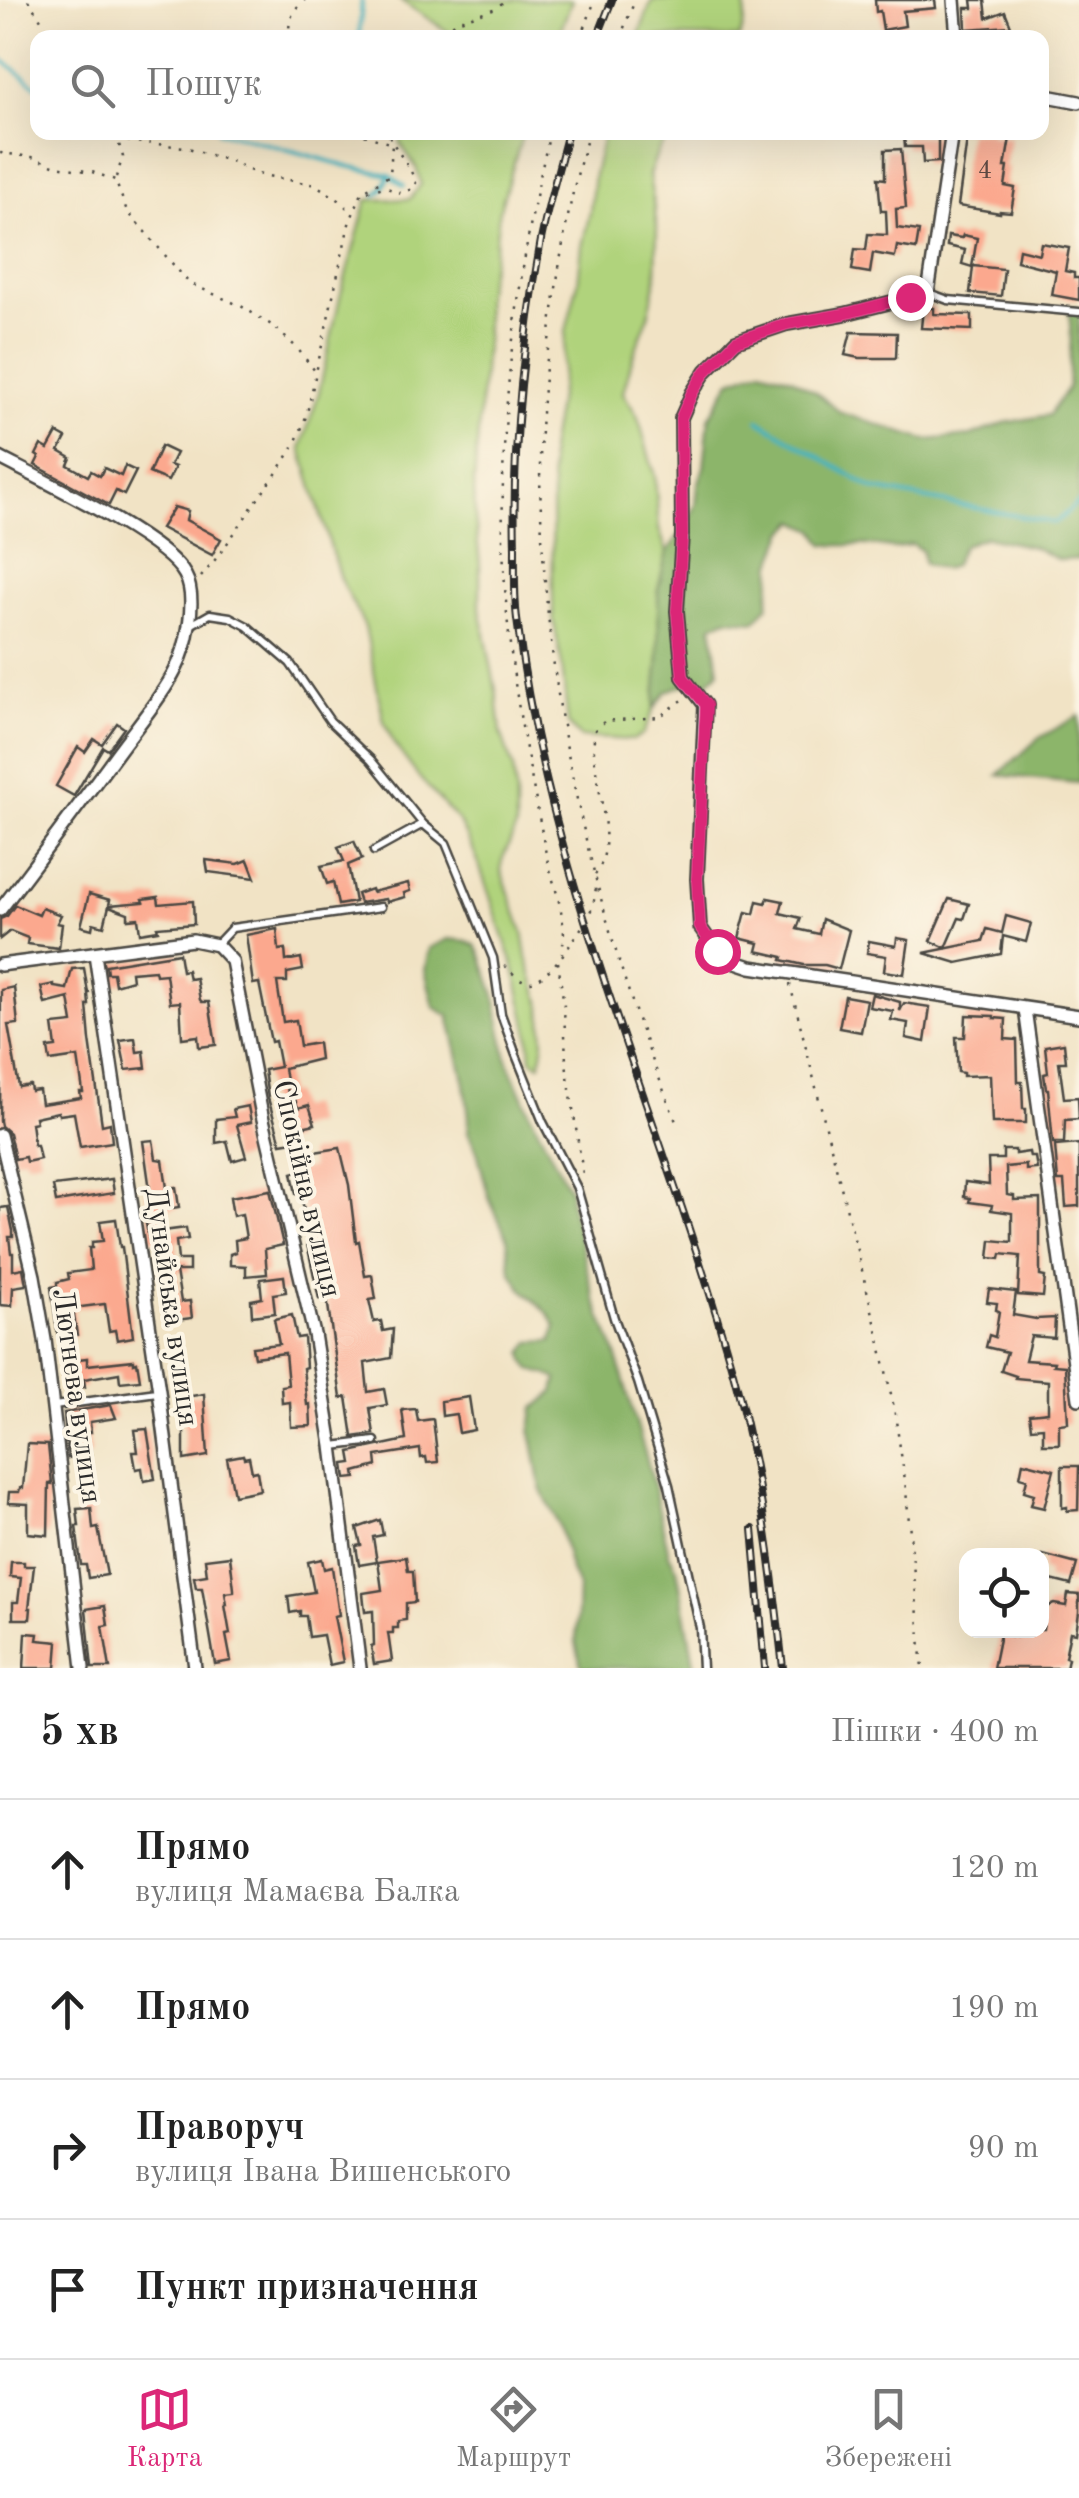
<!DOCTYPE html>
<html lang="uk">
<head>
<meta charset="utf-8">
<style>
  :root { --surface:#fff; --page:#f6f6f6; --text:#222; --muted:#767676; --line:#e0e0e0; --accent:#db2777 }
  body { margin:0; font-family:"Old Standard TT",serif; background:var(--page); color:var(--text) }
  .controls { position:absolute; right:30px; bottom:30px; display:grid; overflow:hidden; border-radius:20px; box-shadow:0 10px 40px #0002 }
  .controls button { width:90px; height:90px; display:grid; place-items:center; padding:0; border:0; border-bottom:2px solid var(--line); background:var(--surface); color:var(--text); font:50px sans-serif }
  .stop { position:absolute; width:30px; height:30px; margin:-22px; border:8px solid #db2777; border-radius:50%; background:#fff }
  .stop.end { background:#db2777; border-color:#fff; box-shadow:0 2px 10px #0008 }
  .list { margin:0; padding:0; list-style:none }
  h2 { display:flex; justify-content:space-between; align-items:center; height:130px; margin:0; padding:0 40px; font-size:42px }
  h2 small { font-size:32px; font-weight:400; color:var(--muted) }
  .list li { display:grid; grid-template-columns:65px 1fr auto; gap:30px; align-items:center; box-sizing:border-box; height:140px; padding:0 40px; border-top:2px solid var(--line) }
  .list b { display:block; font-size:38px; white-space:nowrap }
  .list p { margin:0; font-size:32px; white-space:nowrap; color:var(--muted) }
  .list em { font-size:32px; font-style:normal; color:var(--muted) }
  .icon { flex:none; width:55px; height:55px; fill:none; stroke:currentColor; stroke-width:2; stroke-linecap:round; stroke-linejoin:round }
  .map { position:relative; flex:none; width:1079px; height:1668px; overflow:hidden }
  .search { position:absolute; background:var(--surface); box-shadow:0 10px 40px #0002; left:30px; right:30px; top:30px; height:110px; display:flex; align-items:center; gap:25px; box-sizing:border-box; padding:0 35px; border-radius:20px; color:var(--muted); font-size:38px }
  .sheet { height:690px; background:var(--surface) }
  nav { display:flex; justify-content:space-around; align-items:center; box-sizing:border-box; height:140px; border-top:2px solid var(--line); background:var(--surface); font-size:28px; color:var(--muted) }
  nav a { display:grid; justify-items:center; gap:5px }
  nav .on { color:var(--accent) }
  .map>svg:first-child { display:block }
  .green { fill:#b0d37b; stroke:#6e7f53; stroke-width:2.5 }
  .forest { fill:#8cb56b; stroke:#5c704b; stroke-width:2.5 }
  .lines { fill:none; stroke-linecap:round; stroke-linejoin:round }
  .stream { stroke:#44b3bf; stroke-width:4 }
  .building { fill:#fba88e }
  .service-casing { stroke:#494742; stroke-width:11 }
  .minor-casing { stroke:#494742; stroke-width:16 }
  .path { stroke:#494742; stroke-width:2.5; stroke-dasharray:2.5 8; stroke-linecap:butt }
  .service { stroke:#fff; stroke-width:6 }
  .minor { stroke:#fff; stroke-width:11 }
  .rail-casing { stroke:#2b2b2b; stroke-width:8 }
  .rail { stroke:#fcf5e5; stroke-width:4; stroke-dasharray:11; stroke-linecap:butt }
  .route { stroke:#db2777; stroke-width:12 }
  .labels { text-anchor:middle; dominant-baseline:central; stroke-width:8; stroke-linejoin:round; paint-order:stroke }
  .number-label { font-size:25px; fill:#5f4a44 }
  .street-label { font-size:30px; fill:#2b2b2b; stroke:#fcf5e5 }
</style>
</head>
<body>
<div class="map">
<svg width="1079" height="1668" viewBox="0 0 1079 1668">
  <rect width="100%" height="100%" fill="#fcf5e5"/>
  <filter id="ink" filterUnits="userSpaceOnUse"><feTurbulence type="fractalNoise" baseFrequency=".01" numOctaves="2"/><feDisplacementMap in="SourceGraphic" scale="20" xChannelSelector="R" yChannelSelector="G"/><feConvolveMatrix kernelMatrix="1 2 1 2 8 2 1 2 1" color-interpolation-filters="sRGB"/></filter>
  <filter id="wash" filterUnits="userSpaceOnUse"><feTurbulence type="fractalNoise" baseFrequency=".0048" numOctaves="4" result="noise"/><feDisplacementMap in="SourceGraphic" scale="40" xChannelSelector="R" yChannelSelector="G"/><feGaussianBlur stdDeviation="2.25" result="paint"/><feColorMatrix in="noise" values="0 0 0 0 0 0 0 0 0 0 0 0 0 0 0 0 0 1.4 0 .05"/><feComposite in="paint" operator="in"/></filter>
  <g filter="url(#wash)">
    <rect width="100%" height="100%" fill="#f1e3c5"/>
    <g class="green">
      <path d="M400 0H572L558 37 448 38 447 31Z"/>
      <path d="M652 0H745C746 13 745 26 739 38L638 37Z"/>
      <path d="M404 133H523L499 212 495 248 485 295 486 337 474 482 475 517 480 565V608L497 696 501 733 513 768 516 792V828L502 860 501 871 523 932 527 957 541 1005 544 1042 540 1065 531 1059 529 1033 514 967 476 856 459 822 418 776 395 745 384 722 365 627 340 579 301 448 319 392 340 297 367 200 410 199 421 184 416 167 400 143Z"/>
      <path d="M604 133H671L658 151 649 175 657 226 656 279 648 318 633 356 623 393 637 415 641 427 655 477 659 529 667 552 658 590 659 656 654 709 644 733 633 740 580 737 568 724 562 665 553 618 552 486 549 450 560 389 566 331 578 282 582 246 590 212 594 174Z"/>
    </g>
    <g class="forest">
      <path d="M1069 307 1079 309V559L1059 560 1033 547 986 537 963 545 953 566 944 569 924 564 922 551 912 544C888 552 891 546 868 545 853 544 839 547 824 544L815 530 796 521 785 532 773 563 768 606 755 621 727 619 712 625 719 671 705 686 695 681 667 691 654 709 659 656 658 590 667 552 687 524 696 505 698 485 704 467 709 418 731 380 762 369 792 378 817 393 841 413 925 440 971 436 1004 423 1049 415 1068 387 1071 338Z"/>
      <path d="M1079 716V783L998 775 1039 738Z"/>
      <path d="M448 939 467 941 476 946 481 955 494 992 507 1059 530 1113 570 1191V1201L594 1298 616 1354 650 1470 669 1554 677 1569 695 1668H584L580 1663 576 1642 578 1587 570 1569 560 1528 541 1488 531 1430 534 1409 554 1392 557 1379C538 1368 528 1377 523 1353L531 1342 552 1341 556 1327 549 1314 522 1289 511 1271 507 1238 489 1198 477 1151 468 1132 469 1118 465 1084 449 1016 434 1007 425 970 429 948Z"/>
    </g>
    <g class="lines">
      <g class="stream">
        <path d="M359 38 362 0"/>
        <path d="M0 58 38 87"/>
        <path d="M218 132 239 136 347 166 390 175 404 186"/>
        <path d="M376 195 382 190 390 175"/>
        <path d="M758 420 873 489 1055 523 1079 502"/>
      </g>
    </g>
    <g id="blocks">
      <g class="building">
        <path d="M875 0H935L936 8 903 11 905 26 883 30 880 11 876 12Z"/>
        <path d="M972 0H985L987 18 1005 11 1011 26 966 29 965 8H973Z"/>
        <path d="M968 132H990L991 135 1010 138 1005 167H1008L1005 186 1015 188 1011 212 1000 211V213L958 206Z"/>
        <path d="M904 136H938V162L923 163 922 147H905Z"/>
        <path d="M901 149 906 208 896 209 897 228 919 231 916 249 897 246 895 257 873 253 870 273 852 270 855 249 866 250 868 234 887 235 886 211H881L878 178 885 179V150Z"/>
        <path d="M963 235 977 238 972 267 962 264 965 250 947 246 948 236 962 238Z"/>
        <path d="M1041 243 1069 248 1065 271 1074 273V278H1079V300L1052 295 1056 271 1017 261 1019 249 1039 254Z"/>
        <path d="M973 266 1004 269 1001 296 970 293Z"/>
        <path d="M923 308H934V314L972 315V330L921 328Z"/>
        <path d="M851 332 897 333 896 358H859L845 355Z"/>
        <path d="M57 433 66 438 59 451 71 458 68 465 88 476 91 471 100 476 104 468 121 476 125 466 136 471 124 495 116 491 109 505 35 465 39 457 36 455 41 445 48 449Z"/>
        <path d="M161 446 176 453 170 465 175 467 168 481 149 473Z"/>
        <path d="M174 507 188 511 186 520 221 539 212 555 161 528Z"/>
        <path d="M117 723 124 728 108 750 103 747 74 796 56 786 78 747 85 752 94 739 102 744Z"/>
        <path d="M354 841 362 859 348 865 355 902 338 905 333 882 327 884 321 866 344 861 338 847Z"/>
        <path d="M206 860 238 864 248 860 255 878 208 872Z"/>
        <path d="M408 883 410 891 404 893 405 897 387 902 386 899 360 903 357 894 371 889 372 892Z"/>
        <path d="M89 894 110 900 109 905 144 902 143 899 158 897 159 904 193 901 194 924 157 927 158 930 140 933 138 918 128 919V913L109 906 104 926 93 923 92 929 81 926Z"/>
        <path d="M768 898 783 901 780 913 801 918 797 929 819 934 822 919 849 930 839 969 825 965H804L782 960 783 957 757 951 759 943 739 938 746 912 754 914 757 901 766 903Z"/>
        <path d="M949 899 969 904 964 919 959 918 946 948 931 941Z"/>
        <path d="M15 905 39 915 42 908 61 915 57 923 62 924 59 948 27 944 28 938 10 931 0 939V919L7 916Z"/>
        <path d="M1006 916 1031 923 1026 942 1003 936 1001 954 957 963 924 953 983 941 987 929 1002 933Z"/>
        <path d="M277 929 279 950 285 949 286 961 301 958 303 970 287 973V982H277L283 1022 296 1020 300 1046 318 1043 320 1059 284 1068 288 1094 293 1093 298 1108 309 1105 315 1124 297 1128V1131L292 1132 294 1141 281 1143 268 1098 264 1070 280 1067 275 1041 271 1042 259 983 253 984 246 935Z"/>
        <path d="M897 938 909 940 904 974 884 971 886 956 867 953 869 941 896 946Z"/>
        <path d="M179 953 182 971 187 970 189 979 196 978 200 1000 202 1002H209L216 1045 199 1047 198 1036 182 1038 180 1002 170 1003 166 974 156 975 155 970 131 972 132 980 115 985 113 973H107L106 965Z"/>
        <path d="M84 968 88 993H90L88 994 89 1005H87L90 1040 102 1125 110 1123 112 1142 80 1147 74 1113 59 1115 58 1112 35 1117 36 1122 31 1123 34 1145H37L40 1159 26 1162 25 1157 15 1159 9 1133 1 1126 0 1121 1 990 14 987 18 1024 8 1025 19 1087 30 1085 31 1091 39 1090 41 1104 81 1098 80 1092H83L78 1057 50 1061 48 1048 56 1047 53 1025 73 1023 69 998 45 1004 41 987 54 984V987L67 989 72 969Z"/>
        <path d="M872 994 900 1002V1011L904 1003 930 1007 925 1042 906 1038 908 1023 891 1020 893 1011 869 1007Z"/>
        <path d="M845 996 867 1000 861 1032 839 1028Z"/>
        <path d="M966 1015 994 1016V1018L1006 1019 1005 1039 1017 1040 1018 1082H1022L1023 1109H1026V1123H992L990 1075 963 1076V1073L958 1072 956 1037H965Z"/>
        <path d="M135 1038 137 1052 144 1051 146 1068 126 1070 120 1040Z"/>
        <path d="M1064 1043 1066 1062H1059L1064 1098 1078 1097 1079 1119 1065 1120 1064 1143H1053L1048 1089H1046L1044 1074 1048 1073 1045 1046Z"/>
        <path d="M248 1106 251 1122 237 1125 246 1157 232 1161 227 1141 216 1143V1119L235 1117 233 1109Z"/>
        <path d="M153 1140 156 1159 163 1160 167 1188 176 1187 179 1207 160 1210 163 1231 186 1228 188 1239 176 1241 178 1260H189V1271H176L181 1302 190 1301 192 1318 168 1321 165 1288H163L160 1270H162L158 1238 149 1240 146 1224 150 1223 146 1191 150 1190 143 1141Z"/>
        <path d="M1079 1144V1206L1066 1207 1064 1181H1058L1055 1146Z"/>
        <path d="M340 1148 349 1185 356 1242 359 1241 365 1276 372 1275 376 1299 369 1300 374 1322 381 1321 383 1331 393 1329 391 1358 365 1363 368 1392 384 1389 387 1405 370 1408 374 1434 353 1437 347 1397 341 1398 327 1298 319 1299 307 1244H310L305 1213 300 1193 296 1194 292 1173 312 1168 308 1153Z"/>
        <path d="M1003 1150H1015V1154L1029 1152 1030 1157H1035L1037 1169 1026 1170V1165L1006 1167 1007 1195 1014 1196V1200L1040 1199V1276L1045 1277 1043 1297 1018 1295 1020 1256 1001 1254 1000 1259 989 1258 991 1240 1012 1242V1213L991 1210 992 1205 969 1202 970 1198 964 1197 965 1182 989 1185 988 1159H1003Z"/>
        <path d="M112 1179 114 1193 56 1202 53 1186Z"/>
        <path d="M270 1190 283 1245 265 1249 267 1274 246 1276V1266L230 1265V1254L236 1252 235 1240 246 1238 242 1214 233 1216 230 1197Z"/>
        <path d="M8 1207 13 1231V1237H9L11 1253H13V1270L23 1268 26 1285 13 1287 12 1306 0 1305V1208Z"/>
        <path d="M116 1219 120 1247H122L133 1337 117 1340 115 1330 109 1331 105 1304 73 1308 77 1335 58 1337 51 1287 57 1286V1282L69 1279 68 1273 91 1270 89 1248H92V1242L103 1241 100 1221Z"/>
        <path d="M284 1276 286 1292 273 1294 275 1313 252 1316 251 1300 262 1298 260 1279Z"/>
        <path d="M989 1289 1016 1292 1013 1315 1036 1319 1055 1318 1054 1338 1031 1336 1025 1360 1054 1362 1053 1365 1065 1366 1068 1423 1059 1424V1444H1043V1427L1031 1428 1029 1414 1048 1412V1381L1015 1378 1016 1376 1001 1371 1007 1352 986 1347 989 1335 995 1337 999 1311 996 1310 997 1303 987 1302Z"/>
        <path d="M292 1315 297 1338 304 1337 306 1367 303 1368 307 1405 310 1404 311 1426 291 1427 290 1402 282 1403 281 1386 288 1385 285 1353 254 1357 252 1347 279 1344 274 1319Z"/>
        <path d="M87 1358V1365L134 1360V1363L137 1362 140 1380 120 1382 119 1373 84 1379 85 1387 65 1390 63 1377 68 1376 67 1372H71L70 1360Z"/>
        <path d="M204 1394 208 1456 184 1460V1426L179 1398Z"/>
        <path d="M469 1397 474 1430 459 1433 456 1414 442 1416 441 1401Z"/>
        <path d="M111 1405 116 1418 90 1422 91 1432H87L91 1454 68 1458 64 1413Z"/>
        <path d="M416 1409 418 1421 433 1419 438 1462 427 1463 426 1457 421 1458 420 1449 376 1456 377 1466 355 1472 356 1478 346 1479 344 1464 352 1463 350 1452 406 1440 402 1410Z"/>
        <path d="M147 1429 155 1479 144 1481 142 1468 136 1469 133 1452H138L135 1430Z"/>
        <path d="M27 1444 48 1445 52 1484H49L48 1535 28 1533V1504L8 1503 9 1492H19L20 1488H23Z"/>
        <path d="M243 1455 244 1458 249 1457 252 1472 257 1471 260 1490 234 1495 227 1458Z"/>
        <path d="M1023 1462 1054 1470 1044 1508 1031 1505 1034 1494 1024 1491 1027 1479 1020 1477Z"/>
        <path d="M1062 1466H1079L1078 1510 1067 1511V1507L1062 1508Z"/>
        <path d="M91 1508 93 1529 98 1528 107 1575 88 1578 86 1565H81L76 1526H79L77 1509Z"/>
        <path d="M380 1520 383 1535 373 1537 377 1562 359 1565 356 1546 361 1545 357 1528Z"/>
        <path d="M1043 1555 1077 1564 1071 1585 1047 1579 1048 1573 1042 1571Z"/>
        <path d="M230 1556 234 1589V1592L225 1593 227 1605H225L230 1634 226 1635 231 1661 215 1664 202 1588H196L194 1577 207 1575 205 1559Z"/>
        <path d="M406 1557 408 1571H413L415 1602 406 1603V1620L398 1621V1628H393V1633H388L392 1661 374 1664 371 1646 374 1645 373 1611 365 1612 363 1593 382 1590 378 1561Z"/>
        <path d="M322 1559 324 1569 332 1567 339 1615 334 1616 343 1662 329 1665 323 1635 309 1637 306 1616H300V1611L290 1613 288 1596 314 1592 308 1562Z"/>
        <path d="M11 1562H24V1566H34L29 1608H31L30 1619H13V1602H18L21 1578 10 1577Z"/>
        <path d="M1068 1594 1079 1595V1612L1076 1633 1070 1632 1065 1657 1068 1658 1066 1668H993L1000 1634 1016 1637 1017 1630H1043L1046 1607 1054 1604 1066 1606Z"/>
        <path d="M105 1606 108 1625 103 1626 110 1668H92L86 1609Z"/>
        <path d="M26 1633 38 1634 37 1640 58 1642 56 1668H24Z"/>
      </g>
    </g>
  </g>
  <g filter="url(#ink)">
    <use href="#blocks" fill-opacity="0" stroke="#494742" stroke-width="2.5"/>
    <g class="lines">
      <defs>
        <g id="service">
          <path d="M929 293 948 300 1079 312"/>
          <path d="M189 626 210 614 230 617 247 626 290 663 330 721 371 760 423 824 446 843 493 958 501 1014 516 1055 543 1122 577 1188 614 1318 638 1382 669 1485 700 1628 702 1668"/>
          <path d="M374 851 423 824"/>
          <path d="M217 944 232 928 381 907"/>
          <path d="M54 1406 157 1392"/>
          <path d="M333 1446 375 1441"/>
        </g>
        <g id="minor">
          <path d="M954 0 957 38"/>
          <path d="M1042 95 1079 102"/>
          <path d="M952 132 928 293 844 314 787 324 736 341 706 371 692 393 681 418 682 535 677 611 683 677 705 705 697 879 700 927 717 951 733 961 751 967 1079 1016"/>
          <path d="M0 458C40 479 166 539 185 575 198 598 187 648 175 671 162 697 136 727 118 752 79 805 40 858 0 910"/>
          <path d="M95 954 159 1391 195 1668"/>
          <path d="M0 965 193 940 217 945 232 961 262 1115 314 1334 332 1446 360 1668"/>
          <path d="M1025 1009 1079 1399"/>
          <path d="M0 1135 34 1276 45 1340 83 1668"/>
        </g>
      </defs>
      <use href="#service" class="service-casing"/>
      <use href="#minor" class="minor-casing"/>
      <g class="path">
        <path d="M28 0 47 29 56 38"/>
        <path d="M289 38C288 22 292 9 305 0"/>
        <path d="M436 38 457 21 496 8 506 0"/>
        <path d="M581 38 595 0"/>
        <path d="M620 38 635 0"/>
        <path d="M109 132 117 138 127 141 185 147 233 162 257 174 316 185 339 200 352 213"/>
        <path d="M550 132C509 307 489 490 513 669 521 729 534 789 545 849 550 874 560 898 563 923 565 933 563 944 562 953"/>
        <path d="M589 132C571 190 561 250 553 310 546 362 540 416 540 469 542 694 593 916 677 1124"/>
        <path d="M0 153 32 157 56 166 92 172 115 180 127 211 189 283 241 306 273 326 297 348 315 371"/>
        <path d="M116 177 123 157 117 138"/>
        <path d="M368 191 384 187 401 193 412 189 416 183C410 165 395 151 388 132"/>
        <path d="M201 577C220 555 236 531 252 507 275 475 295 452 307 413L349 224 362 192 390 175 392 144 355 132"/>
        <path d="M595 875C622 839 587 774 595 730L605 721 659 717 684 699"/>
        <path d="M558 962 564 1006 566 1063 583 1174"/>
        <path d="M504 966C511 971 521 983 531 982 549 980 584 927 591 910 594 903 595 895 596 887"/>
        <path d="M790 984 877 1330 894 1408 905 1480 923 1668"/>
      </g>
      <use href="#service" class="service"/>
      <use href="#minor" class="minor"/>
      <defs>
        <g id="rail">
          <path d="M597 38 612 0"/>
          <path d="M568 132C559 168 548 204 541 240 523 342 512 444 515 548 515 571 514 595 517 619 548 880 663 1120 733 1372 760 1470 772 1567 783 1668"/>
          <path d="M753 1529 765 1668"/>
        </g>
      </defs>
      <use href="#rail" class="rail-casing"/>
      <use href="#rail" class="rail"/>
    </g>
  </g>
  <g class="lines" filter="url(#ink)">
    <path class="route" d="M717 951 700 927 697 879 706 705 683 677 677 611 682 536 681 418 692 393 706 371 736 341 787 324 844 314 910 297"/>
  </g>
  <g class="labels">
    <g class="number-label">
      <text x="985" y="171">4</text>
    </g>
    <g class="street-label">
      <text transform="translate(306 1189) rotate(77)">Спокійна вулиця</text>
      <text transform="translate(171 1307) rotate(82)">Дунайська вулиця</text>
      <text transform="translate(76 1396) rotate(82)">Лютнева вулиця</text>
    </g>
  </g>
</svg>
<div class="controls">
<button><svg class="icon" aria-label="locate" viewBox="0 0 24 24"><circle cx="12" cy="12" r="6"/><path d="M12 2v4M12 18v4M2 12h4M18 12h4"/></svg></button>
</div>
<div class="stop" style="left:717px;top:951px"></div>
<div class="stop end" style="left:910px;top:297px"></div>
<div class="search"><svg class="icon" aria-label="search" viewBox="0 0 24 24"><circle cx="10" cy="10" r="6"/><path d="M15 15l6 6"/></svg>Пошук</div>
</div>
<section class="sheet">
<h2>5 хв<small>Пішки · 400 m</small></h2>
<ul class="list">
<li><svg class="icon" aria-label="ahead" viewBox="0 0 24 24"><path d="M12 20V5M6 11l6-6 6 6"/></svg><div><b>Прямо</b><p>вулиця Мамаєва Балка</p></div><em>120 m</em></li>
<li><svg class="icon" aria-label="ahead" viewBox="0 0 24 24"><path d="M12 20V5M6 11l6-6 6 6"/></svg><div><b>Прямо</b></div><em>190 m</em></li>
<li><svg class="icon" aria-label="right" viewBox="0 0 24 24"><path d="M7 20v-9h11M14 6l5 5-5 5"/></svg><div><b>Праворуч</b><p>вулиця Івана Вишенського</p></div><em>90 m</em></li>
<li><svg class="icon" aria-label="arrive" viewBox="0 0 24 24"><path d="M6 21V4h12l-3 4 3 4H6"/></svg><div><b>Пункт призначення</b></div></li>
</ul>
</section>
<nav>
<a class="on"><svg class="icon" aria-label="map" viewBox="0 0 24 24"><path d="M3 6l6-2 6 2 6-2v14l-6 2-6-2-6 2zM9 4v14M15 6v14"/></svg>Карта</a>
<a><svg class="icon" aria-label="directions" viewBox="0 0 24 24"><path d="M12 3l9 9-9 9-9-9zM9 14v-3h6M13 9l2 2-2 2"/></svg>Маршрут</a>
<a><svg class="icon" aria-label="saved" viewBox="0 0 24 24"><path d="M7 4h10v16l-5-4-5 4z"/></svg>Збережені</a>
</nav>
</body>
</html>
